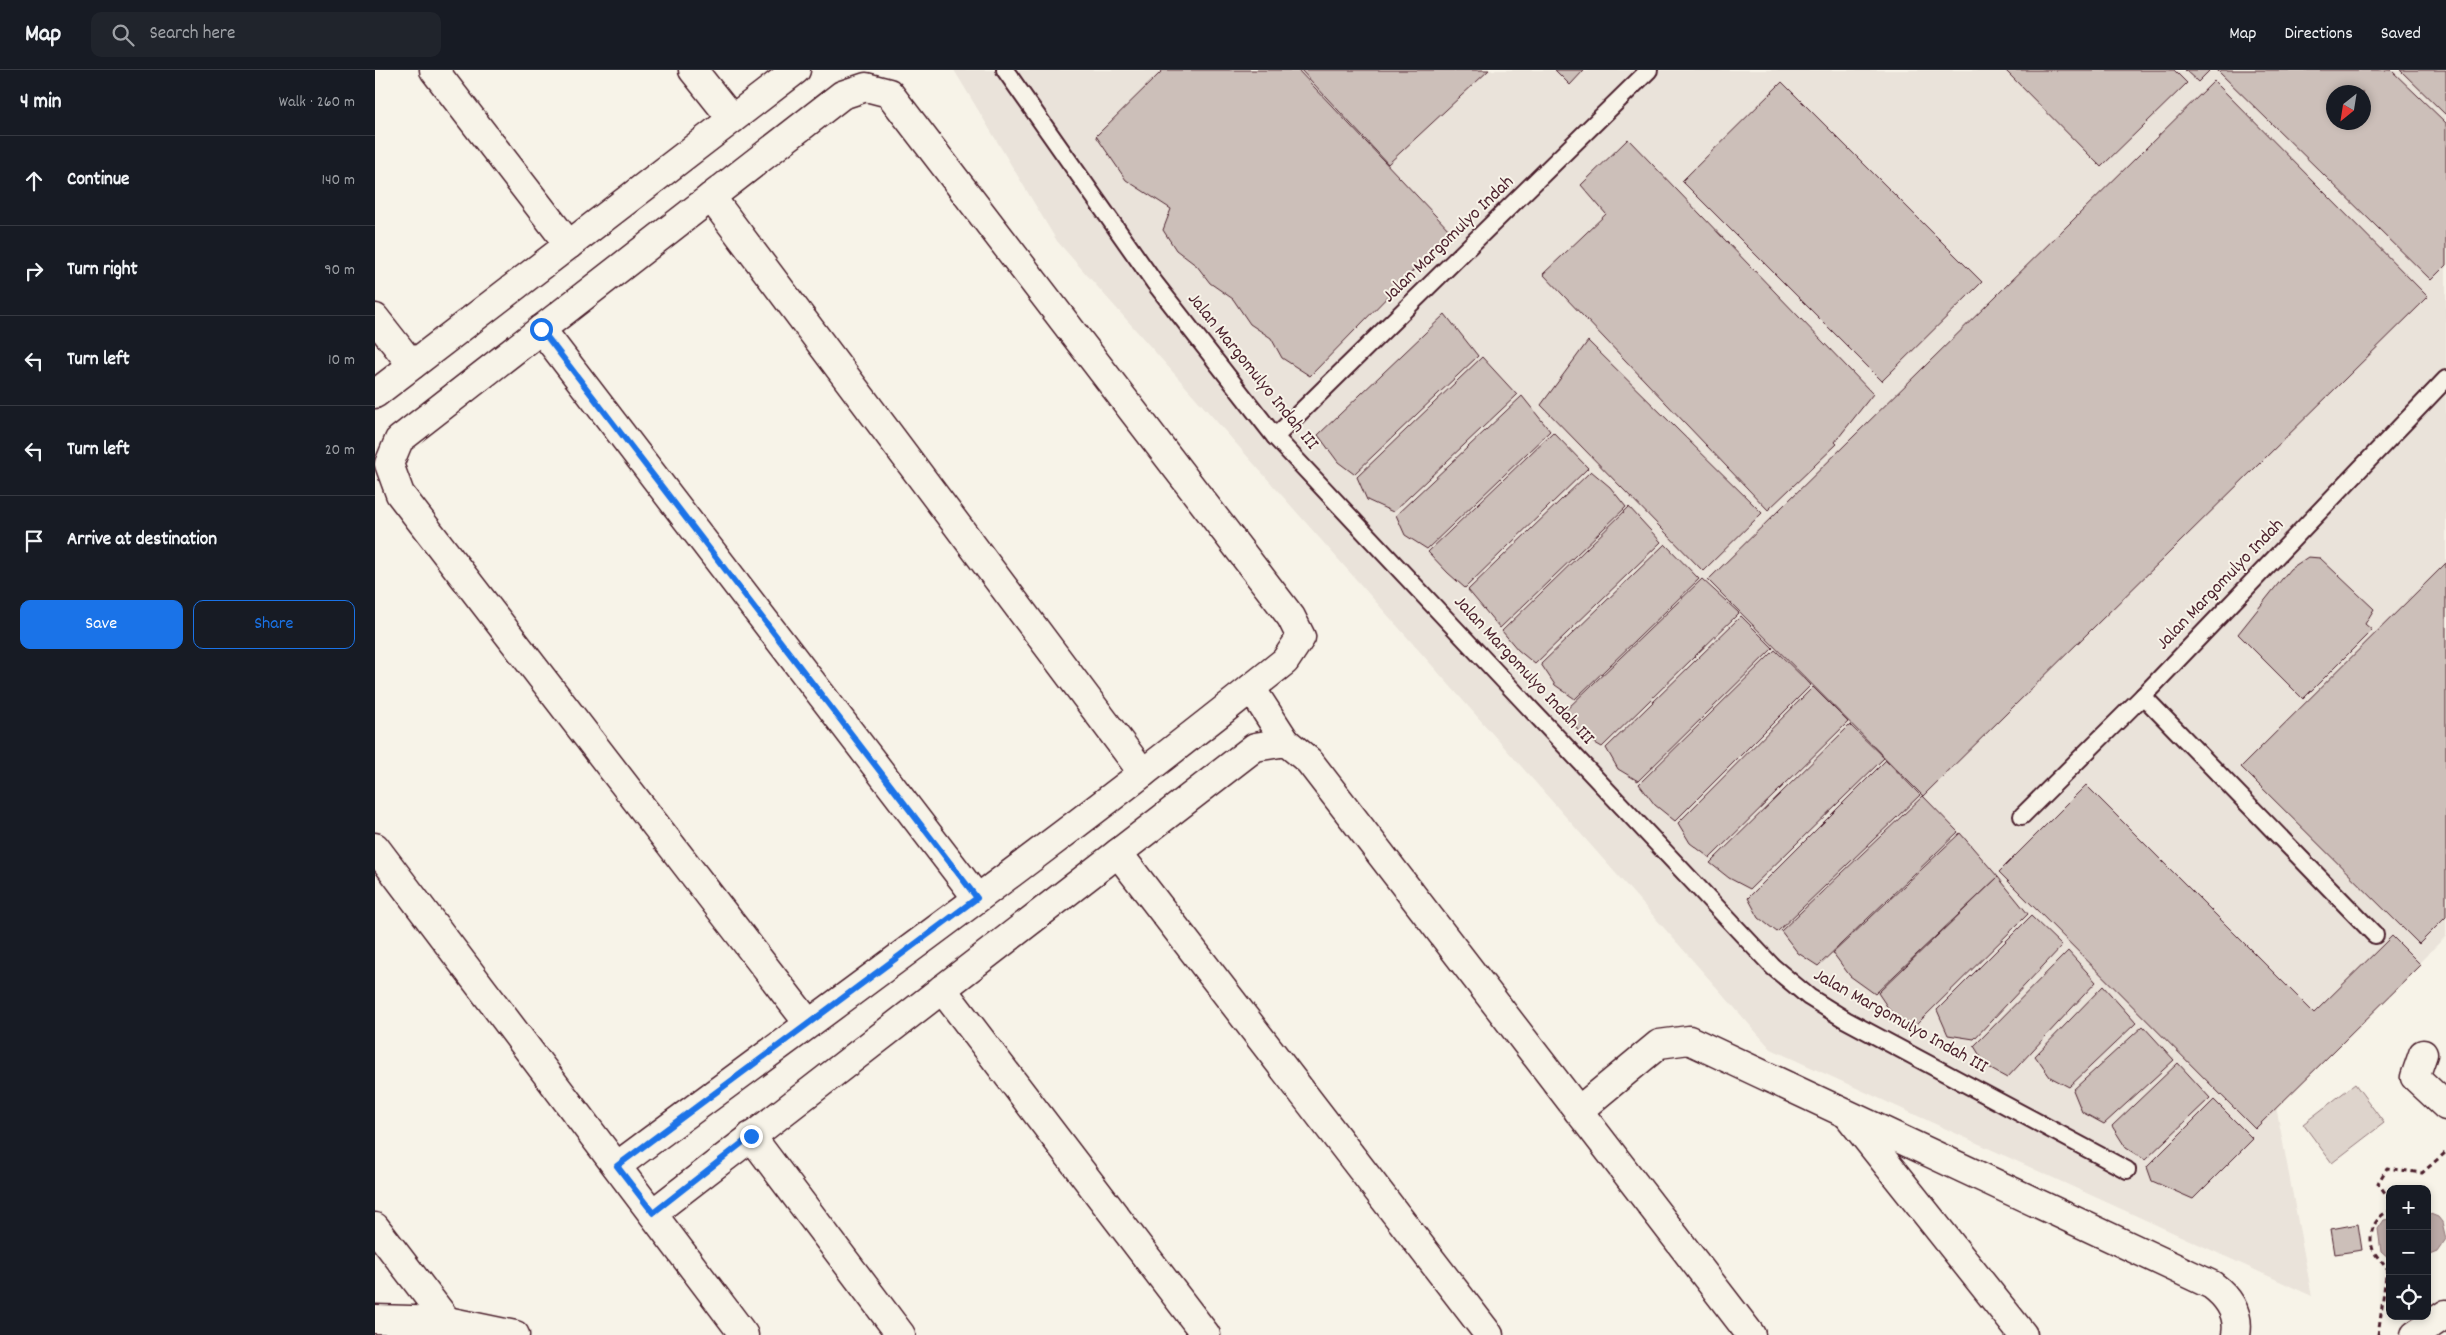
<!DOCTYPE html>
<html lang="en">
<head>
<meta charset="utf-8">
<style>
  :root { --surface:#171b24; --page:#20242c; --text:#f1f3f6; --muted:#9ea1a6; --line:#363941; --accent:#1a73e8 }
  body { margin:0; font-family:Dekko,sans-serif; background:var(--page); color:var(--text) }
  .controls { position:absolute; right:15px; bottom:15px; display:grid; overflow:hidden; border-radius:10px; box-shadow:0 2px 8px #0003 }
  .controls button { width:45px; height:45px; display:grid; place-items:center; padding:0; border:0; border-bottom:1px solid var(--line); background:var(--surface); color:var(--text); font:25px sans-serif }
  .compass { position:absolute; left:1951px; top:15px; width:45px; height:45px; border-radius:50%; background:var(--surface); box-shadow:0 2px 8px #0003; rotate:210deg }
  .stop { position:absolute; width:15px; height:15px; margin:-11px; border:4px solid #1a73e8; border-radius:50%; background:#fff }
  .stop.end { background:#1a73e8; border-color:#fff; box-shadow:0 1px 5px #0008 }
  .list { margin:0; padding:0; list-style:none }
  h2 { display:flex; justify-content:space-between; align-items:center; height:65px; margin:0; padding:0 20px; font-size:21px }
  h2 small { font-size:16px; font-weight:400; color:var(--muted) }
  .list li { display:grid; grid-template-columns:32px 1fr auto; gap:15px; align-items:center; box-sizing:border-box; height:90px; padding:0 20px; border-top:1px solid var(--line) }
  .list b { display:block; font-size:19px; white-space:nowrap }
  .list em { font-size:16px; font-style:normal; color:var(--muted) }
  .actions { display:flex; gap:10px; padding:15px 20px }
  .actions a { flex:1; padding:11px 0; border:1px solid var(--accent); border-radius:10px; text-align:center; font-size:18px; color:var(--accent) }
  .actions .main { background:var(--accent); color:#fff }
  .icon { flex:none; width:28px; height:28px; fill:none; stroke:currentColor; stroke-width:2; stroke-linecap:round; stroke-linejoin:round }
  .map { position:relative; flex:none; width:2071px; height:1265px; overflow:hidden }
  header { display:flex; align-items:center; gap:30px; box-sizing:border-box; height:70px; padding:0 25px; background:var(--surface); border-bottom:1px solid var(--line) }
  header strong { font-size:24px }
  nav { display:flex; gap:28px; margin-inline-start:auto; font-size:18px }
  .search { width:350px; height:45px; background:var(--page); display:flex; align-items:center; gap:12px; box-sizing:border-box; padding:0 18px; border-radius:10px; color:var(--muted); font-size:19px }
  main { display:flex }
  aside { flex:1; background:var(--surface) }
  .map>svg:first-child { display:block }
  .built { fill:#eae3da; fill-rule:evenodd }
  .green { fill:#ded4cc; stroke:#947a7c }
  .water { fill:#bcaaa7; stroke:#8e7275 }
  .building { fill:#ccbfb9; stroke:#4a1f2b; fill-rule:evenodd }
  .lines { fill:none; stroke-linecap:round; stroke-linejoin:round }
  .lane-casing { stroke:#4a1f2b; stroke-width:20 }
  .street-casing { stroke:#4a1f2b; stroke-width:31 }
  .path { stroke:#4a1f2b; stroke-width:3; stroke-dasharray:5 4; stroke-linecap:butt }
  .lane { stroke:#f7f3e8; stroke-width:16 }
  .street { stroke:#f7f3e8; stroke-width:28 }
  .route { stroke:#1a73e8; stroke-width:6 }
  .labels { text-anchor:middle; dominant-baseline:central; stroke-width:4; stroke-linejoin:round; paint-order:stroke }
  .street-label { font-size:19px; fill:#4a1f2b; stroke:#f7f3e8 }
</style>
</head>
<body>
<header>
<strong>Map</strong>
<div class="search"><svg class="icon" aria-label="search" viewBox="0 0 24 24"><circle cx="10" cy="10" r="6"/><path d="M15 15l6 6"/></svg>Search here</div>
<nav><a>Map</a><a>Directions</a><a>Saved</a></nav>
</header>
<main>
<aside>
<h2>4 min<small>Walk · 260 m</small></h2>
<ul class="list">
<li><svg class="icon" aria-label="ahead" viewBox="0 0 24 24"><path d="M12 20V5M6 11l6-6 6 6"/></svg><div><b>Continue</b></div><em>140 m</em></li>
<li><svg class="icon" aria-label="right" viewBox="0 0 24 24"><path d="M7 20v-9h11M14 6l5 5-5 5"/></svg><div><b>Turn right</b></div><em>90 m</em></li>
<li><svg class="icon" aria-label="left" viewBox="0 0 24 24"><path d="M17 20v-9H6M10 6l-5 5 5 5"/></svg><div><b>Turn left</b></div><em>10 m</em></li>
<li><svg class="icon" aria-label="left" viewBox="0 0 24 24"><path d="M17 20v-9H6M10 6l-5 5 5 5"/></svg><div><b>Turn left</b></div><em>20 m</em></li>
<li><svg class="icon" aria-label="arrive" viewBox="0 0 24 24"><path d="M6 21V4h12l-3 4 3 4H6"/></svg><div><b>Arrive at destination</b></div></li>
</ul>
<div class="actions"><a class="main">Save</a><a>Share</a></div>
</aside>
<div class="map">
<svg width="2071" height="1265" viewBox="0 0 2071 1265">
  <rect width="100%" height="100%" fill="#f7f3e8"/>
  <filter id="ink" filterUnits="userSpaceOnUse"><feTurbulence type="fractalNoise" baseFrequency=".02" numOctaves="2"/><feDisplacementMap in="SourceGraphic" scale="10" xChannelSelector="R" yChannelSelector="G"/><feConvolveMatrix kernelMatrix="1 2 1 2 8 2 1 2 1" color-interpolation-filters="sRGB"/></filter>
  <g filter="url(#ink)">
    <path class="built" d="M579 0H2071V866L1901 1036 1937 1226 1396 979 682 171ZM1958 22H1988V52H1958Z"/>
    <path class="green" d="M1980 1014 2009 1053 1957 1093 1928 1054Z"/>
    <g class="water">
      <path d="M2053 1143 2063 1147 2067 1152 2071 1169 2062 1182 2052 1186Z"/>
      <path d="M2015 1149V1190L2006 1182 2003 1159 2009 1150Z"/>
    </g>
    <g class="building">
      <path d="M788 0H923L1076 162 935 306 907 288 896 268 875 254 858 229 835 213 822 196 801 180 788 160 796 139 751 110 721 66Z"/>
      <path d="M926 0H1114L1013 94Z"/>
      <path d="M1180 0H1209L1195 15Z"/>
      <path d="M1630 0H1799L1812 13 1726 97Z"/>
      <path d="M1810 0H1835L1823 12Z"/>
      <path d="M1842 0H2016L2071 53V195L2056 210ZM1958 22H1988V52H1958Z"/>
      <path d="M2025 0H2071V45Z"/>
      <path d="M1839 11 2053 227 1548 726 1333 510Z"/>
      <path d="M1407 12 1607 212 1507 311 1307 111Z"/>
      <path d="M1253 69 1498 324 1460 372 1462 374 1393 440 1168 204 1231 144 1206 115Z"/>
      <path d="M1070 244 1103 286 979 404 963 392 943 365Z"/>
      <path d="M1213 271 1387 443 1328 501 1166 335Z"/>
      <path d="M1107 287 1142 325 1018 442 992 430 982 407Z"/>
      <path d="M1147 326 1175 361 1052 479 1030 465 1021 445Z"/>
      <path d="M1178 362 1213 398 1090 518 1073 503 1053 482Z"/>
      <path d="M1216 401 1235 417 1251 437 1125 558 1093 520Z"/>
      <path d="M1254 437 1286 472 1160 594 1143 580 1127 561Z"/>
      <path d="M1290 474 1324 509 1200 629 1180 615 1166 594Z"/>
      <path d="M1933 487 1945 488 1999 539 1990 554 1997 560 1928 629 1863 564 1915 499Z"/>
      <path d="M2071 493V847L2044 874 1866 697Z"/>
      <path d="M1327 509 1364 543 1227 677 1206 665 1190 641Z"/>
      <path d="M1366 546 1398 578 1263 711 1243 699 1231 678Z"/>
      <path d="M1400 580 1436 615 1300 751 1280 735 1264 714Z"/>
      <path d="M1438 617 1473 652 1335 788 1315 773 1303 753Z"/>
      <path d="M1475 655 1509 688 1375 819 1354 808 1335 793Z"/>
      <path d="M1511 690 1545 725 1402 862 1384 848 1373 828Z"/>
      <path d="M1711 715 1939 943 2017 866 2046 895 1880 1059 1624 802Z"/>
      <path d="M1548 726 1583 762 1443 896 1423 883 1406 861Z"/>
      <path d="M1585 763 1623 807 1500 924 1475 906 1458 883Z"/>
      <path d="M1623 807 1653 844 1540 956 1520 948 1503 923Z"/>
      <path d="M1656 846 1687 876 1599 969 1573 965 1562 940Z"/>
      <path d="M1693 881 1721 912 1632 1008 1612 997 1599 976Z"/>
      <path d="M1728 916 1761 953 1694 1017 1675 1007 1660 986Z"/>
      <path d="M1768 956 1799 990 1729 1054 1707 1042 1698 1020Z"/>
      <path d="M1803 993 1835 1028 1770 1090 1751 1078 1737 1056Z"/>
      <path d="M1839 1030 1878 1069 1818 1129 1777 1111 1772 1097Z"/>
      <path d="M1983 1154 1987 1180 1960 1184 1956 1159Z"/>
    </g>
    <g class="lines">
      <defs>
        <g id="lane">
          <path d="M630 0 779 212 900 367 1398 897 1434 927 1471 950 1752 1100"/>
          <path d="M900 367 1274 0"/>
          <path d="M1768 626 2000 865"/>
          <path d="M1647 746 1768 626 2071 309"/>
        </g>
        <g id="street">
          <path d="M59 0 194 175"/>
          <path d="M318 0 357 49"/>
          <path d="M336 127 768 703"/>
          <path d="M0 248 37 295"/>
          <path d="M166 259 602 828"/>
          <path d="M0 324 421 0"/>
          <path d="M876 618 911 672"/>
          <path d="M0 777 369 1265"/>
          <path d="M743 783 1114 1265"/>
          <path d="M567 919 831 1265"/>
          <path d="M2048 984 2040 1007 2071 1036"/>
          <path d="M1203 1041 1284 974 1314 970 1837 1215C1853 1227 1865 1243 1861 1265"/>
          <path d="M1476 1049 1648 1265"/>
          <path d="M376 1066 526 1265"/>
          <path d="M242 1096C466 929 693 766 910 591L926 567 916 547 514 23 491 17 467 25 24 370 14 394 25 424 434 954"/>
          <path d="M278 1143 880 677 911 672 934 691 1376 1265"/>
          <path d="M0 1157 72 1251"/>
          <path d="M0 1249 72 1251 140 1265"/>
          <path d="M2040 1265 2071 1244"/>
        </g>
      </defs>
      <use href="#lane" class="lane-casing"/>
      <use href="#street" class="street-casing"/>
      <g class="path">
        <path d="M2015 1130 2003 1113 2012 1098 2047 1103 2071 1082"/>
        <path d="M2003 1265 2012 1199C2008 1193 2001 1186 1998 1180 1992 1164 2000 1146 2015 1141"/>
      </g>
      <use href="#lane" class="lane"/>
      <use href="#street" class="street"/>
    </g>
  </g>
  <g class="lines" filter="url(#ink)">
    <path class="route" d="M166 259 602 828 242 1096 278 1143 376 1066"/>
  </g>
  <g class="labels">
    <g class="street-label">
      <text transform="translate(1074 170) rotate(-44)">Jalan Margomulyo Indah</text>
      <text transform="translate(877 302) rotate(51)">Jalan Margomulyo Indah III</text>
      <text transform="translate(1846 515) rotate(-46)">Jalan Margomulyo Indah</text>
      <text transform="translate(1148 601) rotate(47)">Jalan Margomulyo Indah III</text>
      <text transform="translate(1525 952) rotate(29)">Jalan Margomulyo Indah III</text>
    </g>
  </g>
</svg>
<div class="controls">
<button>+</button>
<button>−</button>
<button><svg class="icon" aria-label="locate" viewBox="0 0 24 24"><circle cx="12" cy="12" r="6"/><path d="M12 2v4M12 18v4M2 12h4M18 12h4"/></svg></button>
</div>
<svg class="compass" viewBox="-18 -18 36 36"><path d="M0-13l5 13h-10z" fill="#e53935"/><path d="M0 13l5-13h-10z" fill="#9ea1a6"/></svg>
<div class="stop" style="left:166px;top:259px"></div>
<div class="stop end" style="left:376px;top:1066px"></div>
</div>
</main>
</body>
</html>
